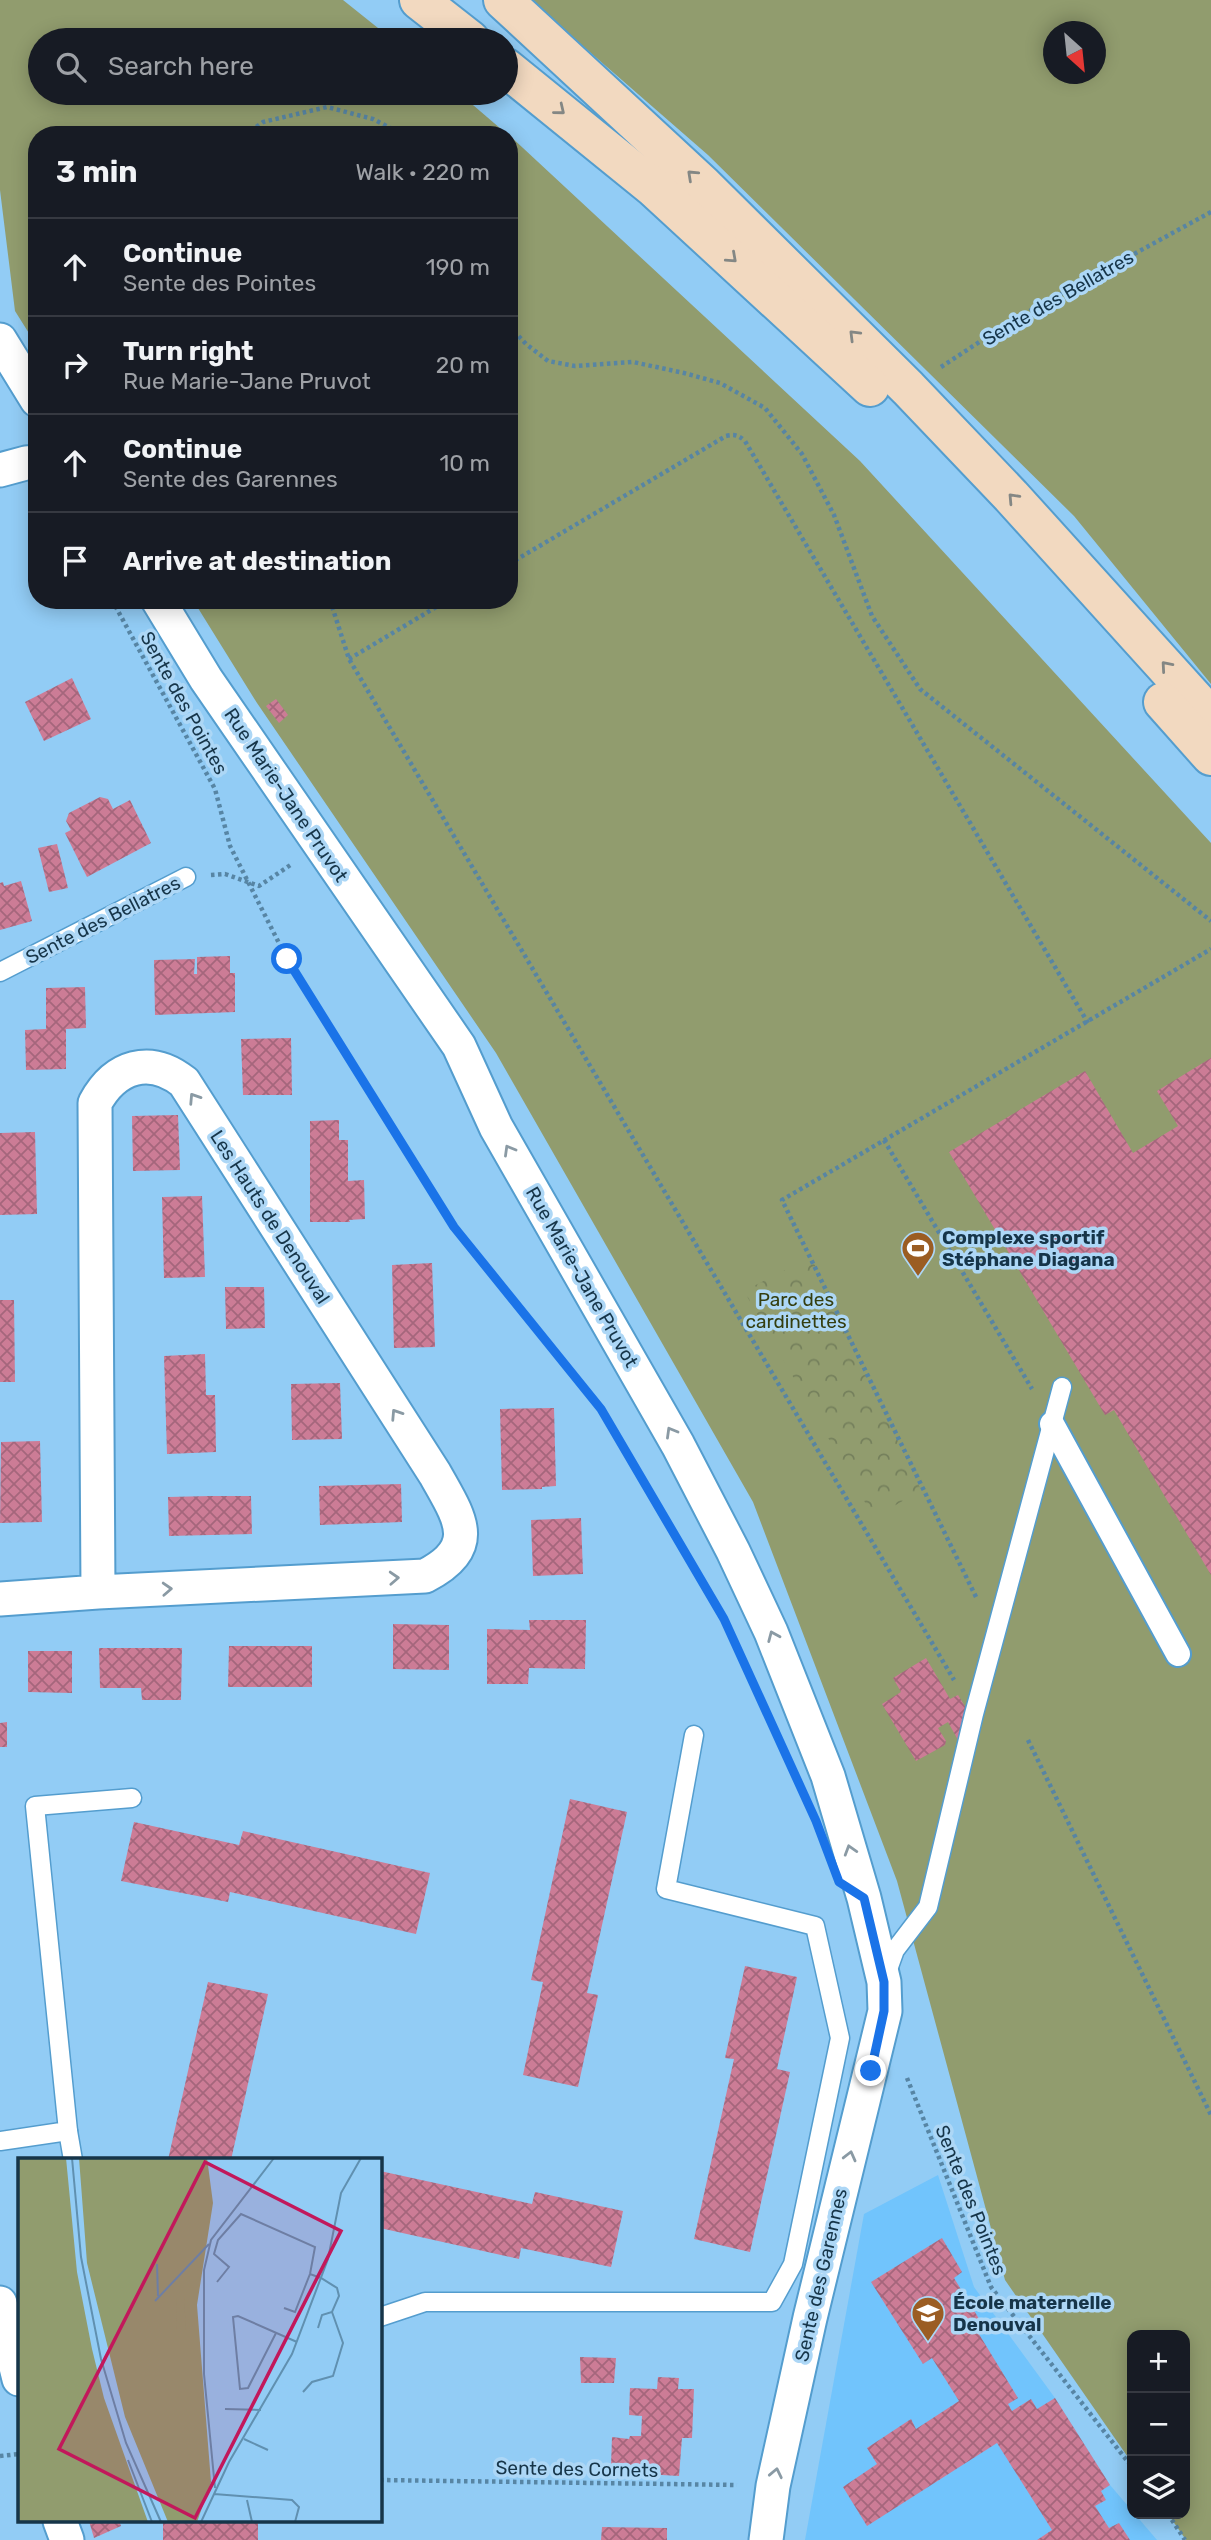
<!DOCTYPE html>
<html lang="en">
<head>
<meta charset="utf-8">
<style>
  :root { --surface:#171b24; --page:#242831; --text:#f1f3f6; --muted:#9ea1a6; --line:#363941 }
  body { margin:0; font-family:Rubik,sans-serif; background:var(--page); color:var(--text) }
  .controls { position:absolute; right:21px; bottom:21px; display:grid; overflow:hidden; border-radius:14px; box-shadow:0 4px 18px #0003 }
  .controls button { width:63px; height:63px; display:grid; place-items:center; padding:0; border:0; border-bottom:2px solid var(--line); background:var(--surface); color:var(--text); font:35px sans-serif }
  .compass { position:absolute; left:1043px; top:21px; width:63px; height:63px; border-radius:50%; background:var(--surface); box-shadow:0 4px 18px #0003; rotate:153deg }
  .stop { position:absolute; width:21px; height:21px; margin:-16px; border:5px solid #1a73e8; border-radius:50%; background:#fff }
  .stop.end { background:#1a73e8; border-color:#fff; box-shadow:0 2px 7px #0008 }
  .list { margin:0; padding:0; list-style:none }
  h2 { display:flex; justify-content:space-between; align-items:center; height:91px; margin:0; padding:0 28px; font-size:30px }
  h2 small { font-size:23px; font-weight:400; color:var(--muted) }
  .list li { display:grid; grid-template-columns:46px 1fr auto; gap:21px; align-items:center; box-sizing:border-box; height:98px; padding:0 28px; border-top:2px solid var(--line) }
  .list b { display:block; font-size:26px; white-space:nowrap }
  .list p { margin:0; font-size:23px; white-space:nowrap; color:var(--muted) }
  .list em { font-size:23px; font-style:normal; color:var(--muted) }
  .icon { flex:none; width:38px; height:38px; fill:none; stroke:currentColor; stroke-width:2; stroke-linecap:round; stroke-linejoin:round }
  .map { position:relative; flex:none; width:1211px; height:2540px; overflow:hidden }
  .search { position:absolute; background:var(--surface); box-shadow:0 4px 18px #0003; left:28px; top:28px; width:490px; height:77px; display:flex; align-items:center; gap:18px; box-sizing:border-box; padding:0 24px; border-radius:38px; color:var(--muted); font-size:26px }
  .panel { position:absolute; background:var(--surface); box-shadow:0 4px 18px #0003; left:28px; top:126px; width:490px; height:483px; border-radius:28px }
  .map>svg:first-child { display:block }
  .built { fill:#71c4fc }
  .green { fill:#919c6e; fill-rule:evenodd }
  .forest { fill:url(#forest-crowns) }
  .building { fill:url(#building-cross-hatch) }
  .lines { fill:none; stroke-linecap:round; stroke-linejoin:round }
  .service-casing { stroke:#549dce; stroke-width:21 }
  .pedestrian-casing { stroke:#549dce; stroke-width:28 }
  .minor-casing { stroke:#549dce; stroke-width:37 }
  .secondary-casing { stroke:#549dce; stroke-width:42 }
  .path { stroke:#5785a4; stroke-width:4.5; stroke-dasharray:3.5 3.5; stroke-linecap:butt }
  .service { stroke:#fff; stroke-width:18 }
  .pedestrian { stroke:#fff; stroke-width:24 }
  .minor { stroke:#fff; stroke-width:33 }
  .secondary { stroke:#f2d9c0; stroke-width:38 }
  .oneway { stroke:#848784 }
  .oneway2 { stroke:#8a9aa4 }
  .route { stroke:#1a73e8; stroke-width:9 }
  .labels { text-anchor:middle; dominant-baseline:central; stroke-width:7; stroke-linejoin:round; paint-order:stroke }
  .street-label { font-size:19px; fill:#163549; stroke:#add7f6 }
  .poi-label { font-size:19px; font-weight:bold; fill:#163549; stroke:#add7f6; text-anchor:start }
  .park-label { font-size:19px; fill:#343e10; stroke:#add7f6 }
  .inset-road { fill:none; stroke:#6090b0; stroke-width:2 }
  .view { fill:#c2185b; fill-opacity:0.15; stroke:#c2185b; stroke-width:3.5 }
  .inset-edge { fill:none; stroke:#163549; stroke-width:3.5 }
</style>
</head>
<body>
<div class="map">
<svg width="1211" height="2540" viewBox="0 0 1211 2540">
  <defs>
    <pattern id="forest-crowns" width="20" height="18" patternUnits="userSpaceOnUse" patternTransform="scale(1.75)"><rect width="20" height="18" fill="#919c6e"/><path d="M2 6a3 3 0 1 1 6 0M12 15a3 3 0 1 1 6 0" fill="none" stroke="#75805c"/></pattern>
    <pattern id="building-cross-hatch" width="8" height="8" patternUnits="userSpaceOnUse" patternTransform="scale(1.75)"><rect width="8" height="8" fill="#cc7c96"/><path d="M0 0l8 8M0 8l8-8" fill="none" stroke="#a5667c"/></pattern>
  </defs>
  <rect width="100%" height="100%" fill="#92ccf5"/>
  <path class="built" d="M938 2175 974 2287 1055 2398 1110 2485 1157 2540H805L864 2214Z"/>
  <g class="green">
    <path d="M0 0H343L393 40H40V93H459L508 135H37V346L15 311 0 190Z"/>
    <path d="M530 0H1211V684L1074 516 708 155ZM1054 32H1096V74H1054Z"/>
    <path d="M509 135 860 461 1211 843V2540H1186L1168 2514H1185V2335H1132V2463L1005 2280 897 1881 753 1502 496 1053 257 703 193 600H509Z"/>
  </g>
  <path class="forest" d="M811 1257 921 1490 874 1518 744 1291Z"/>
  <g class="building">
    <path d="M72 678 91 719 44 741 25 702Z"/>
    <path d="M276 699 288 715 279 723 266 706Z"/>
    <path d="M100 797 108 799 113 809 130 800 151 843 87 877 65 833 71 830 66 821 69 813Z"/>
    <path d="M57 844 68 888 49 892 38 848Z"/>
    <path d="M21 881 32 921 0 930V883L3 882 4 886Z"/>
    <path d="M230 956V973H235V1012L155 1015 154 960 195 959 194 974H197V957Z"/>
    <path d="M85 987 86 1028 66 1029V1069L26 1070 25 1030 46 1029V988Z"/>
    <path d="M291 1038 292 1095H243L241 1039Z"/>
    <path d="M1211 1058V1575L1114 1410 1105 1415 949 1152 1085 1071 1133 1153 1178 1126 1157 1091Z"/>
    <path d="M178 1115 180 1170 133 1171 132 1116Z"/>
    <path d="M339 1120V1140H348V1181L364 1180 365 1219 349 1220 350 1222H310V1121Z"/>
    <path d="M35 1132 37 1214 0 1215V1133Z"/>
    <path d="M202 1196 205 1277 164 1278 162 1197Z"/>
    <path d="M432 1263 435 1347 394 1348 392 1265Z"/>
    <path d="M225 1287H264L265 1328 226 1329Z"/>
    <path d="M0 1300H14L15 1382H0Z"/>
    <path d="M205 1354 206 1395H215L216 1452 167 1454 164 1356Z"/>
    <path d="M340 1383 342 1439 292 1440 291 1384Z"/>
    <path d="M554 1408 556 1486 542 1487V1489L502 1490 500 1409Z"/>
    <path d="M40 1441 42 1522 0 1523 1 1442Z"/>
    <path d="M401 1484 402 1522 320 1525 319 1486Z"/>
    <path d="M210 1496H251L252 1534 169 1536 168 1497Z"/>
    <path d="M581 1518 583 1574 533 1576 531 1520Z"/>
    <path d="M529 1620H586L585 1669 529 1668 528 1684H487V1629L530 1630Z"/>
    <path d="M393 1624 449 1625V1670L393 1669Z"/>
    <path d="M229 1646H312V1687H228Z"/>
    <path d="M99 1648H182L181 1700H142L141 1688H100Z"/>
    <path d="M28 1651H72V1693L28 1692Z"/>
    <path d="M926 1658 950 1699 958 1695 966 1708 958 1740 948 1722 938 1728 946 1741 945 1745 916 1761 882 1704 901 1692 893 1678Z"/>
    <path d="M7 1722V1747H0V1723Z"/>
    <path d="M570 1799 627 1812 587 1993 598 1995 578 2087 523 2075 543 1982 531 1980Z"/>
    <path d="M134 1822 239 1845 243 1831 430 1873 416 1934 230 1892 228 1902 121 1881Z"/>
    <path d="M745 1966 797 1977 777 2069 790 2072 750 2252 694 2239 734 2059 725 2058Z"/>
    <path d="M208 1982 268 1994 231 2160H168Z"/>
    <path d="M380 2171 532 2204 535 2192 623 2211 611 2267 521 2248 519 2259 380 2228Z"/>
    <path d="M942 2238 962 2272 954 2278 981 2322 974 2326 1018 2398 1008 2404 1012 2411 1031 2399 1037 2409 1055 2398 1110 2485 1101 2491 1106 2500 1095 2506 1109 2528 1119 2523 1130 2540H1037L1052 2530 997 2443 867 2526 843 2487 877 2464 867 2448 911 2419 916 2429 959 2401 932 2358 923 2364 871 2282Z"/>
    <path d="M580 2357 616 2358 614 2383H581Z"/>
    <path d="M658 2377 679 2378 678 2389H694L692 2438H682L679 2476 628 2473V2467L611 2466 612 2437 629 2439 630 2436H641L642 2416 629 2415 630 2388 657 2389Z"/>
    <path d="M89 2521H119L121 2526 94 2538Z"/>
    <rect x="163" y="2521" width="95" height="19"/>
    <path d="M602 2527 667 2528V2540H601Z"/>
  </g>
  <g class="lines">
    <defs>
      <g id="service">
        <path d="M0 972 186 877"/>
        <path d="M886 1975 895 1950 928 1907 974 1714 1062 1387"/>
        <path d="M68 2131 73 2160"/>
        <path d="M0 2141 68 2131 35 1806 132 1798"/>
        <path d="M380 2317 425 2302H772L793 2264 840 2038 815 1926 666 1889 694 1735"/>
      </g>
      <path id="pedestrian" d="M1052 1424 1178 1654"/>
      <g id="minor">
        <path d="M0 340 37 400"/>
        <path d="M0 470 26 463 37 462"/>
        <path d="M158 600 206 679 459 1046 496 1127 678 1445 733 1551 771 1632 828 1776 864 1898 884 1982 885 2011 810 2318 773 2486 766 2540"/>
        <path d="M0 1599 98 1592 425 1576C482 1547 459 1517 435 1474L184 1082C150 1055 115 1066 95 1103L98 1592"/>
        <path d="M0 2303 19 2379"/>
        <path d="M60 2521 67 2540"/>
      </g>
      <g id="secondary">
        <path d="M419 0 470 40"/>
        <path d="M503 0 703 185 908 388 1011 496 1211 717"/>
        <path d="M506 68 654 188 870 387"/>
        <path d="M1163 702 1211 756"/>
      </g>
    </defs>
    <use href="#service" class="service-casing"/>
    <use href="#pedestrian" class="pedestrian-casing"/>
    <use href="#minor" class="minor-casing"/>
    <use href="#secondary" class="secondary-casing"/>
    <g class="path">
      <path d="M245 135 263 122 327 107 373 119 404 135"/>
      <path d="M509 326 526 344 548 361 575 366 633 362 684 373 720 383 765 408 802 454 834 515 872 616 920 689 1211 921"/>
      <path d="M941 367 1013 320 1211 212"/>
      <path d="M509 564 726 436C735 434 738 435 745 441L1088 1023"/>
      <path d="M112 600 215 789 230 846 287 959 454 1227 602 1409 711 1596"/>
      <path d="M330 600 349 659 954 1680"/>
      <path d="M349 659 448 600"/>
      <path d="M211 875 225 874 259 886 292 864"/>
      <path d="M884 1140 1032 1389"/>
      <path d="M976 1597 782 1200 1211 949"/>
      <path d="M1028 1740 1211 2115"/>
      <path d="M907 2078 991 2287 1132 2467"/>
      <path d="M0 2456 19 2454"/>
      <path d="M380 2480 737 2485"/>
      <path d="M1168 2514 1185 2540"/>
    </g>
    <use href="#service" class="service"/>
    <use href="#pedestrian" class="pedestrian"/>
    <use href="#minor" class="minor"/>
    <use href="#secondary" class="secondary"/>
  </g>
  <defs><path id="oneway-chevron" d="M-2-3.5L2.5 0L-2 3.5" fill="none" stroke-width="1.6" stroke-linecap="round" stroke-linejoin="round" transform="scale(1.75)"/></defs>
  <g class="oneway">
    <use href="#oneway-chevron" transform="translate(560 110) rotate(39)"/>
    <use href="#oneway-chevron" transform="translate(692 175) rotate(-137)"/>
    <use href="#oneway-chevron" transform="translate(732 258) rotate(42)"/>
    <use href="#oneway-chevron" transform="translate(854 335) rotate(-135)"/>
    <use href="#oneway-chevron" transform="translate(1013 498) rotate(-133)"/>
    <use href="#oneway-chevron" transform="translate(1166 666) rotate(-131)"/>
  </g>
  <g class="oneway2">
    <use href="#oneway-chevron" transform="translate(194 1098) rotate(-123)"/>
    <use href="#oneway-chevron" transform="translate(509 1150) rotate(-120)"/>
    <use href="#oneway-chevron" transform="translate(396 1414) rotate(-123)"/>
    <use href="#oneway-chevron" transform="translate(671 1432) rotate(-120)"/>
    <use href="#oneway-chevron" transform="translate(394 1578) rotate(-3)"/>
    <use href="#oneway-chevron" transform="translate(167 1589) rotate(-3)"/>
    <use href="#oneway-chevron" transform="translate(773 1636) rotate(-113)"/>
    <use href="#oneway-chevron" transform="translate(850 1850) rotate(-107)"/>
    <use href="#oneway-chevron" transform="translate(850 2156) rotate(-76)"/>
    <use href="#oneway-chevron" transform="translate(776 2473) rotate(-78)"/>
  </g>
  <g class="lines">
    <path class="route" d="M287 959 454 1227 601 1409 724 1619 816 1821 839 1882 864 1898 884 1982V2011L871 2071"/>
  </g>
  <defs>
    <symbol id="stadium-pin" viewBox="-11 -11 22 30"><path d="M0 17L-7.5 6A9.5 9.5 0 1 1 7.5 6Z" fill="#9b5d23" stroke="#add7f6"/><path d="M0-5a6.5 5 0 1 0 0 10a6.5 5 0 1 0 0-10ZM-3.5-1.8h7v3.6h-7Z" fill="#fff"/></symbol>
    <symbol id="school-pin" viewBox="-11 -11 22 30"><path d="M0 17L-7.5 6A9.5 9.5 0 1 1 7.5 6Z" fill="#9b5d23" stroke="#add7f6"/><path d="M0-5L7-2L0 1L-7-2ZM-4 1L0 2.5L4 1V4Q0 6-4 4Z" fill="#fff"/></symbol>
  </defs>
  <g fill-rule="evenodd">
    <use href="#stadium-pin" x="899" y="1229" width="38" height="52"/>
    <use href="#school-pin" x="909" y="2294" width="38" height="52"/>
  </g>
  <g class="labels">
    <g class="street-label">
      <text transform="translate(1058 298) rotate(-30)">Sente des Bellatres</text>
      <text transform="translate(184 703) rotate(61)">Sente des Pointes</text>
      <text transform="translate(286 795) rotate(56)">Rue Marie-Jane Pruvot</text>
      <text transform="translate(103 920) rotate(-27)">Sente des Bellatres</text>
      <text transform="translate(270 1217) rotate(57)">Les Hauts de Denouval</text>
      <text transform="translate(582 1277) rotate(60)">Rue Marie-Jane Pruvot</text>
      <text transform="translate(971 2200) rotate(68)">Sente des Pointes</text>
      <text transform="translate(821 2275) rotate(-77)">Sente des Garennes</text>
      <text transform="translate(577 2469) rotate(1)">Sente des Cornets</text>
    </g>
    <g class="poi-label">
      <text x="942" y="1237">Complexe sportif<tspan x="942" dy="22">Stéphane Diagana</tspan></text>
      <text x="953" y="2302">École maternelle<tspan x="953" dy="22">Denouval</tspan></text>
    </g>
    <g class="park-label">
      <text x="796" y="1299">Parc des<tspan x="796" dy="22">cardinettes</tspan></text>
    </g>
  </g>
  <g transform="translate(18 2158)">
    <rect width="364" height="364" fill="#92ccf5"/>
    <path d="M0 0H48L59 114 74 191 86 240 130 364H0ZM61 0H189L195 45 179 147 193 324 179 364H150L107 259 69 105Z" fill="#919c6e"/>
    <path d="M159 139H166L168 172H158Z" fill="#919c6e"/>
    <path class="inset-road" d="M54 0 63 99 83 201 108 285 143 364M139 106 140 138M199 124 211 109 196 96 200 82 223 56 297 89 292 116M137 143 191 86M266 150 277 154 292 116 303 120 319 130 321 138 314 154 304 157 300 170M258 175 230 230 222 231 215 159 220 158 279 184M285 234 294 224 315 218 325 185 314 154M207 251 243 252M226 281 250 292M110 302 134 364M197 330 186 216V112L193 82 256 0M196 336 274 342 281 349 277 364M229 342 234 364M183 364 211 304 274 196 310 101 323 35 343 0"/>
    <path class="view" d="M187 4 323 73 177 360 41 291Z"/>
    <rect width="364" height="364" class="inset-edge"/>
  </g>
</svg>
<div class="controls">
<button>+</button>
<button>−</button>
<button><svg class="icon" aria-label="layers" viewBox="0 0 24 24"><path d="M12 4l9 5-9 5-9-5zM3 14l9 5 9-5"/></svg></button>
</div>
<svg class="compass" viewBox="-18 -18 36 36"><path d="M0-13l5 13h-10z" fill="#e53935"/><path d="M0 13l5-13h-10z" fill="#9ea1a6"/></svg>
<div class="stop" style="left:287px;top:959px"></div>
<div class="stop end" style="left:871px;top:2071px"></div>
<div class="search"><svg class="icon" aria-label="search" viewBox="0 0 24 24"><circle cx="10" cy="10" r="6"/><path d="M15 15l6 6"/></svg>Search here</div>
<section class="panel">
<h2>3 min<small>Walk · 220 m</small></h2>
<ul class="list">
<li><svg class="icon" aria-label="ahead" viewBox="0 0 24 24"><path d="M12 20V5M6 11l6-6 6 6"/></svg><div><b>Continue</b><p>Sente des Pointes</p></div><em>190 m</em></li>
<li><svg class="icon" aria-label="right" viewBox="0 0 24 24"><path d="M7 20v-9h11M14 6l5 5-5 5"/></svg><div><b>Turn right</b><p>Rue Marie-Jane Pruvot</p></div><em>20 m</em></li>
<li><svg class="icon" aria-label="ahead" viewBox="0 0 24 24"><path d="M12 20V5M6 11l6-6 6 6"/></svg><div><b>Continue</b><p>Sente des Garennes</p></div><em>10 m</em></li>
<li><svg class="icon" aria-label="arrive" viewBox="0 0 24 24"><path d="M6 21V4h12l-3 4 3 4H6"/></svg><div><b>Arrive at destination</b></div></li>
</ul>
</section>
</div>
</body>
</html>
